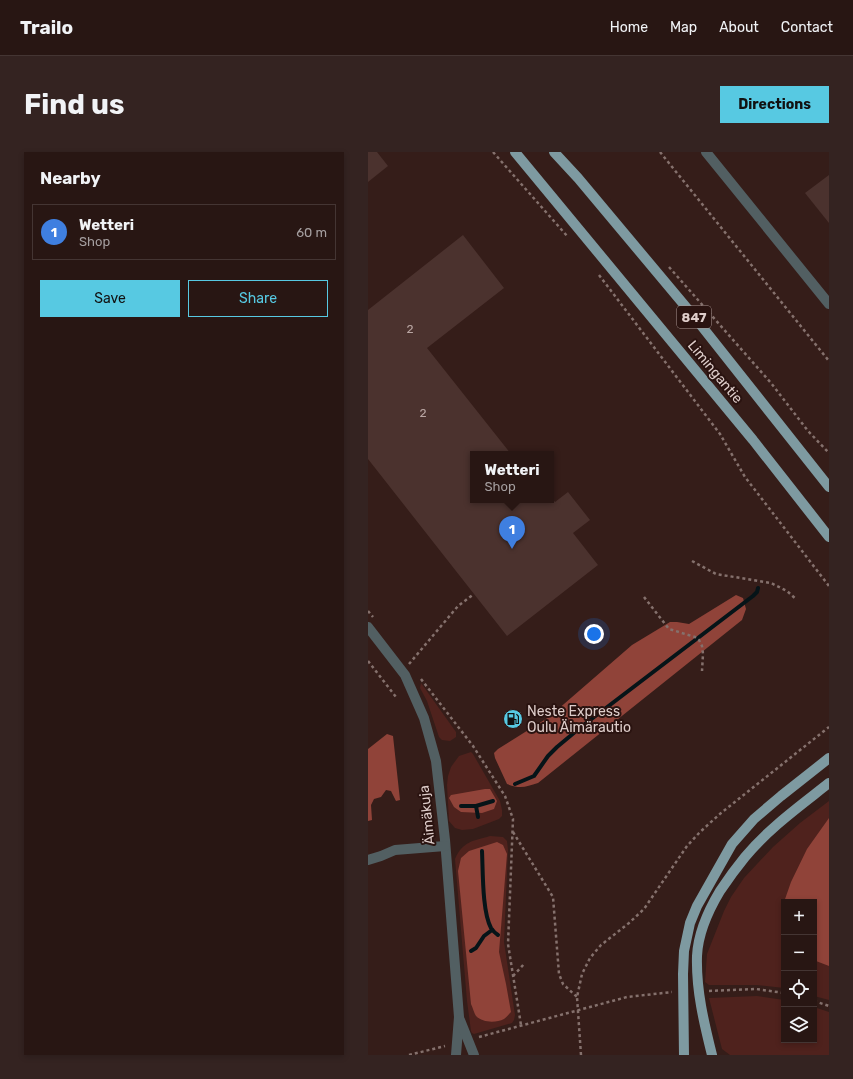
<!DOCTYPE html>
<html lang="en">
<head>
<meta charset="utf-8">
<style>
  :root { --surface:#281613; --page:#342321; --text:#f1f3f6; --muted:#a59fa0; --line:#443533; --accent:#57c9e2 }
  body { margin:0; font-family:Rubik,sans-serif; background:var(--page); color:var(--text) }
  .controls { position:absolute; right:12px; bottom:12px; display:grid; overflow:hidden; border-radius:0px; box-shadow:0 2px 6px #0003 }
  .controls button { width:36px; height:36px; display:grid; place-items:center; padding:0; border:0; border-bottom:1px solid var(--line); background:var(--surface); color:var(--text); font:20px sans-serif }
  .you { position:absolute; left:226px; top:482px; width:14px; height:14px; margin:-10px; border:3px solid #fff; border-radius:50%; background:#1a73e8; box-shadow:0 0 0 6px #1a73e833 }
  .badge { display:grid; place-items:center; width:26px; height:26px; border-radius:50%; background:var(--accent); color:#fff; font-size:13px; font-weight:700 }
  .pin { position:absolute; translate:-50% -33px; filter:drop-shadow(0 1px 2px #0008) }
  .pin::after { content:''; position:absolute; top:21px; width:14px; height:12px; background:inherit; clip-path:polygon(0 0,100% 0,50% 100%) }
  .popup { position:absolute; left:102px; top:299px; width:84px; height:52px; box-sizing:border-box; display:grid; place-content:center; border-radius:0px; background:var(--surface); filter:drop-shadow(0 1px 3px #0005); font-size:13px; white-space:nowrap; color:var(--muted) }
  .popup b { font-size:15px; color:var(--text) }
  .popup::after { content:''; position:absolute; left:50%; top:100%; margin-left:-8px; border:8px solid transparent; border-top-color:var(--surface) }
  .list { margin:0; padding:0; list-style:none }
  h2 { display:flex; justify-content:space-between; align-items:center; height:52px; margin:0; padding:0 16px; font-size:17px }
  h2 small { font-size:13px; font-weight:400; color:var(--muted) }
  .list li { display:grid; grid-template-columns:26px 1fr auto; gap:12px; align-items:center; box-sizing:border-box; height:56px; margin:0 8px 8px; padding:0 8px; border:1px solid var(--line); border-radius:0px }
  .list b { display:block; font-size:15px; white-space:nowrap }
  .list p { margin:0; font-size:13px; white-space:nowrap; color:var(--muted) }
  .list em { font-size:13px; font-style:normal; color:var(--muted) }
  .actions { display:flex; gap:8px; padding:12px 16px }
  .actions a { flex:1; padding:9px 0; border:1px solid var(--accent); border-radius:0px; text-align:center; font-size:14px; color:var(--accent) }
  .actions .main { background:var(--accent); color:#111 }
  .icon { flex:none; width:22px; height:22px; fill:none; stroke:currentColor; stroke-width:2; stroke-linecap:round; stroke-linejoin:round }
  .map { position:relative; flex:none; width:461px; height:903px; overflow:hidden; border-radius:0px }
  header { display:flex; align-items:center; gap:24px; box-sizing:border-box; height:56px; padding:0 20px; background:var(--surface); border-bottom:1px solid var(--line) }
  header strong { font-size:19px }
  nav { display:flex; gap:22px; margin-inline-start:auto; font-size:14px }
  .intro { display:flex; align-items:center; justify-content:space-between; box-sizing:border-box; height:96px; padding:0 24px }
  h1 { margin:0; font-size:28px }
  .button { padding:10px 18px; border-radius:0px; background:var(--accent); color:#111; font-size:14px; font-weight:700 }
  main { display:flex; gap:24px; padding:0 24px }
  aside { flex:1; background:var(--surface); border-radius:0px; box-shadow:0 2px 6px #0003 }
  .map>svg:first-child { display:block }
  .green { fill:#4f221d }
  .forest { fill:#904339 }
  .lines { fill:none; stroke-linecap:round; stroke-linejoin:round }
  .stream { stroke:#061418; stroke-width:4 }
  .building { fill:#4b322e }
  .path { stroke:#85716d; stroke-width:2.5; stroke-dasharray:3 3; stroke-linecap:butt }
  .minor { stroke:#525f62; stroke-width:10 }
  .major { stroke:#7e9aa1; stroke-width:10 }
  .labels { text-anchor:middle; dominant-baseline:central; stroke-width:4; stroke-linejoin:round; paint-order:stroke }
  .number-label { font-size:12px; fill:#b9a6a3 }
  .shield { fill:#2a1310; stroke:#a89592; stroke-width:1 }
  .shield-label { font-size:13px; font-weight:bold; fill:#decdca }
  .street-label { font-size:14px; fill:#decdca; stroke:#2a1310 }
  .poi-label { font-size:14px; fill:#decdca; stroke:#2a1310; text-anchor:start }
</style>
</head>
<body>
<header>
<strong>Trailo</strong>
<nav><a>Home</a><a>Map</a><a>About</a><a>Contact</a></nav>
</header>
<div class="intro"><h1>Find us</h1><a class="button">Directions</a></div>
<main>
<aside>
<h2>Nearby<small></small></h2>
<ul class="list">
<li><span class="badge" style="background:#3f7fe0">1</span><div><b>Wetteri</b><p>Shop</p></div><em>60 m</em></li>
</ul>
<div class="actions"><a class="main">Save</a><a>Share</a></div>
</aside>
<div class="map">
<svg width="461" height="903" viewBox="0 0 461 903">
  <rect width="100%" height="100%" fill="#351d19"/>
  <g class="green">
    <path d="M53 531 88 580V585L82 589 74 588 71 585 59 549 52 536Z"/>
    <path d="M103 600 105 602 132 649 134 658V664L131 667 105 677 94 678 87 676 81 669 79 633 80 624 83 615 91 604Z"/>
    <path d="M461 649V848L446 844V750H416V836L389 833H341L337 830 339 802 356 759 363 745 376 726 405 695 432 671Z"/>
    <path d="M122 684 135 685 139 689 140 698 136 790 147 863 146 868 144 871 106 882 104 881 103 879 99 849 87 707C95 689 105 689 122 684Z"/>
    <path d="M389 844 416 848V888H446V855L461 860V903H362L354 897 341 846Z"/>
  </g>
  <g class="forest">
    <path d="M368 443 375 446 378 457 374 468 170 631C158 635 152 637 139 632L127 606 126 601 130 597 181 565 264 493 302 470H309L321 472Z"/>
    <path d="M19 582 25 584 32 648 28 649 23 639 18 638 13 645 6 647 3 653 4 668 0 669V597Z"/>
    <path d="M117 637H122L129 649 126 657 114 661 93 660 86 655 81 646 83 643Z"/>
    <path d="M461 666V814L448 809 446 806V750H416L423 730 439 697Z"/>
    <path d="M129 690 135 693 139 702 131 800 138 832 143 860C141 862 139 865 136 867 128 871 115 871 108 864 106 861 105 856 103 852L90 719 93 706 101 699Z"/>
  </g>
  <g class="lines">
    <g class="stream">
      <path d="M147 632 166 624 180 604 189 595 213 575 385 444 389 440 390 436"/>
      <path d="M93 654H108L125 649"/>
      <path d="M108 654 110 665"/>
      <path d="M114 699C115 719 114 759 123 776 125 779 127 781 130 783"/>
      <path d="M103 799 108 796 116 784 124 778"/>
    </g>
  </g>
  <g class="building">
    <path d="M0 0H9L20 14 0 30Z"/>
    <path d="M461 23V71L437 41Z"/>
    <path d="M95 83 136 136 59 196 143 302H105V348H183V345L187 350 200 340 222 368 205 381 230 413 139 484 0 307V158Z"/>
    <path d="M147 562 151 566 142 573 139 569Z"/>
  </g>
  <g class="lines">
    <g class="path">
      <path d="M125 0 200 85"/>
      <path d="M292 0 461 209"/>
      <path d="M301 115 403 231 440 279 461 301"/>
      <path d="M231 123 352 282 377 325 461 434"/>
      <path d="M324 409 348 422 403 431 419 439 428 447"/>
      <path d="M276 445 301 477 327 485 331 488 334 494 335 502 334 519"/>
      <path d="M0 459 5 465"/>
      <path d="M0 509 28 545"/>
      <path d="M41 512 90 454 106 442"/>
      <path d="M53 527 105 594 137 644 145 667 140 792 153 873"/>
      <path d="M145 680 185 745 191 822 195 832 209 845"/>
      <path d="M145 824 157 811"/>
      <path d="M341 839 388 837 416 841"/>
      <path d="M446 849 461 854"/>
      <path d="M111 885 259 845 304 840"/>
      <path d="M41 903 77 894"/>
      <path d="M213 903 209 845 214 822 222 806 233 793 261 771 276 757 319 694 332 680 353 661 461 575"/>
    </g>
    <g class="minor">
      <path d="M338 0 461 152"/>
      <path d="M0 475 37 523 56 566 68 609 77 688 91 865 88 903"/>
      <path d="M0 708 13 704 27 698 77 694"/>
      <path d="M92 868 106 903"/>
    </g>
    <g class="major">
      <path d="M147 0 385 288 461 385"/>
      <path d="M186 0 210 26 328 167 461 335"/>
      <path d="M316 903 315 822 316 799 322 771 329 754 364 692 386 667 413 644 461 606"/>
      <path d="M344 903C336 871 328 838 329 804 330 781 340 759 352 739 360 727 368 716 377 705 401 676 432 654 461 631"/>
    </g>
  </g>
  <defs>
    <symbol id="fuel-disc" viewBox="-11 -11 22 22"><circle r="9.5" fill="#57c9e2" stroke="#2a1310"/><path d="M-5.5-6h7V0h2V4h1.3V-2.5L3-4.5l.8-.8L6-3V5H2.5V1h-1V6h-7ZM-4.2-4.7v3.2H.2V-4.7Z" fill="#111"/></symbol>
  </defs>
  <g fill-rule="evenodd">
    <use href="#fuel-disc" x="134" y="556" width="22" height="22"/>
  </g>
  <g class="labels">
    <g class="number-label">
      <text x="42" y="177">2</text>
      <text x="55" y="261">2</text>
    </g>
    <rect class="shield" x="309" y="154" width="34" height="22" rx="3"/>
    <g class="shield-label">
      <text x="326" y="165">847</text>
    </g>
    <g class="street-label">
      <text transform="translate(347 220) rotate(50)">Limingantie</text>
      <text transform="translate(59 663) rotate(-96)">Äimäkuja</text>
    </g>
    <g class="poi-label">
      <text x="159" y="559">Neste Express<tspan x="159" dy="16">Oulu Äimärautio</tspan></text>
    </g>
  </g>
</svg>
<div class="controls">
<button>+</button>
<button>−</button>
<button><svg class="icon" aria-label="locate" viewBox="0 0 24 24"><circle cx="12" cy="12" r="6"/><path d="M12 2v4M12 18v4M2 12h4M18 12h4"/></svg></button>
<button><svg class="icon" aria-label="layers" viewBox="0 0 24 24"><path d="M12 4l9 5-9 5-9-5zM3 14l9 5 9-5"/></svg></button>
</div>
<div class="you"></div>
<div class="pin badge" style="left:144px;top:397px;background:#3f7fe0">1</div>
<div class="popup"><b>Wetteri</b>Shop</div>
</div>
</main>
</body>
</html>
